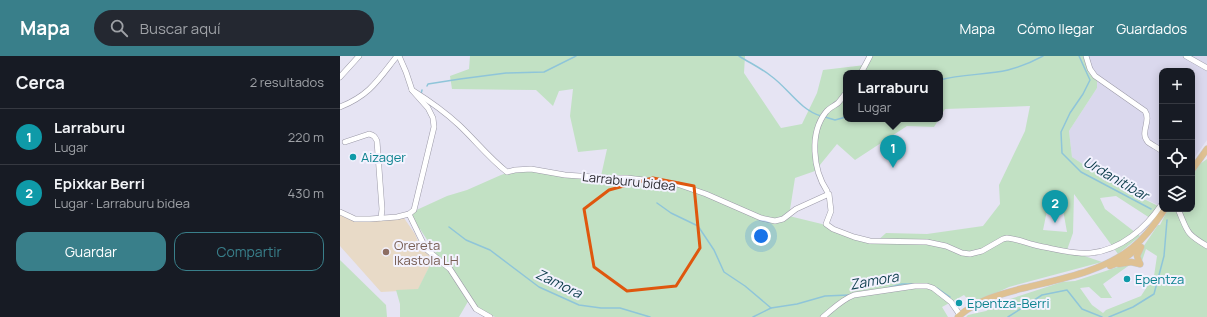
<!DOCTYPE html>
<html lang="es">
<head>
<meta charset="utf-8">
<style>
  :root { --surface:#171b24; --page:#242831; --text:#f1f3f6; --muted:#9ea1a6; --line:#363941; --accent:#397f8a }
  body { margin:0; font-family:Manrope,sans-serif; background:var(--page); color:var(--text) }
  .controls { position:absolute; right:12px; top:12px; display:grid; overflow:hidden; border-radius:8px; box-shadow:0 2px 10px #0003 }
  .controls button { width:36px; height:36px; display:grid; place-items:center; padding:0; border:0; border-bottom:1px solid var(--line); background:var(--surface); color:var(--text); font:20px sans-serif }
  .you { position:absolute; left:421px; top:180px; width:14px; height:14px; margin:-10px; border:3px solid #fff; border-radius:50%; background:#1a73e8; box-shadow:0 0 0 6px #1a73e833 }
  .badge { display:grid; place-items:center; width:26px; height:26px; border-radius:50%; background:var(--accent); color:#fff; font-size:13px; font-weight:700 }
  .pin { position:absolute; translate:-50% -33px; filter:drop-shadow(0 1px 2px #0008) }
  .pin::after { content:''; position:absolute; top:21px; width:14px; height:12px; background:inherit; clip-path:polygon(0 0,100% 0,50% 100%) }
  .popup { position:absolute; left:503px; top:14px; width:100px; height:52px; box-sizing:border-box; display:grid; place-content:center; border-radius:8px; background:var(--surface); filter:drop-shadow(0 1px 3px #0005); font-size:13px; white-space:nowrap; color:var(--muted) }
  .popup b { font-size:15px; color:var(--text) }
  .popup::after { content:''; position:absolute; left:50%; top:100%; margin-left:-8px; border:8px solid transparent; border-top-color:var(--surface) }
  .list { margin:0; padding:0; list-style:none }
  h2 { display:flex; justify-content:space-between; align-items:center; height:52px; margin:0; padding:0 16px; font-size:17px }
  h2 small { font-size:13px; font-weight:400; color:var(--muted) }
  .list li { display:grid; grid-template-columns:26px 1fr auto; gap:12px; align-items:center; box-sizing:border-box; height:56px; padding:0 16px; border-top:1px solid var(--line) }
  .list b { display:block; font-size:15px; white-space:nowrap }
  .list p { margin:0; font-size:13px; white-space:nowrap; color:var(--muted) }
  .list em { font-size:13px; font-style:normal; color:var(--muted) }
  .actions { display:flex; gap:8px; padding:12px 16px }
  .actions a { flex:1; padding:9px 0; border:1px solid var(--accent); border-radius:12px; text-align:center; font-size:14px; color:var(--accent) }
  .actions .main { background:var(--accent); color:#fff }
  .icon { flex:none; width:22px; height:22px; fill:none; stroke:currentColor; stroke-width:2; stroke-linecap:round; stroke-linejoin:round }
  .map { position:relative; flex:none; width:867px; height:261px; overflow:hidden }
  header { display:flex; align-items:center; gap:24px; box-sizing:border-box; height:56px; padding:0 20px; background:var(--accent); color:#fff }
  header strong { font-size:19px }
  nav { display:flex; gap:22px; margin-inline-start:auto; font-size:14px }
  .search { width:280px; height:36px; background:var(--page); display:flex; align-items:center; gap:10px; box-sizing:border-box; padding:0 14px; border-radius:22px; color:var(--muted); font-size:15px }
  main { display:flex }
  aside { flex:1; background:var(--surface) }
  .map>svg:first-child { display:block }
  .built { fill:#dad8ed }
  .education { fill:#e8dac7 }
  .green { fill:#c2e1c4; fill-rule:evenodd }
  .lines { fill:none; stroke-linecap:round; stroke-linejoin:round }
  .stream { stroke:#8fc5d9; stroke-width:1.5 }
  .minor-casing { stroke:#9c9aa8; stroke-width:6 }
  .major-casing { stroke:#c8c8ca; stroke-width:7 }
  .minor { stroke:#fff; stroke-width:5 }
  .major { stroke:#dfc192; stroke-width:6 }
  .marked { fill:none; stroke:#df570e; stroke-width:3; stroke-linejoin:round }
  .culture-dot { fill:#0f9aa8; stroke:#f3f2fe; stroke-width:1.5 }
  .education-dot { fill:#8d6e63; stroke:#f3f2fe; stroke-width:1.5 }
  .labels { text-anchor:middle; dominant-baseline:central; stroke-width:4; stroke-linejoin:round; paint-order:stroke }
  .culture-label { font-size:13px; fill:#0d838f; stroke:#f3f2fe; text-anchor:start }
  .street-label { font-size:13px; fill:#2d2c32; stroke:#f3f2fe }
  .education-label { font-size:13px; fill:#785e54; stroke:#f3f2fe; text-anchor:start }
  .water-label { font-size:14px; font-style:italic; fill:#0d3d4c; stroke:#f3f2fe }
</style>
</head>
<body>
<header>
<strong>Mapa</strong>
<div class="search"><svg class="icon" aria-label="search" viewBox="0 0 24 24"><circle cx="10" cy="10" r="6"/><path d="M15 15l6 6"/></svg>Buscar aquí</div>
<nav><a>Mapa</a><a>Cómo llegar</a><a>Guardados</a></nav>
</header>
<main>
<aside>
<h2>Cerca<small>2 resultados</small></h2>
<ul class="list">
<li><span class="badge" style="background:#0f9aa8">1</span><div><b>Larraburu</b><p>Lugar</p></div><em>220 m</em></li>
<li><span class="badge" style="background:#0f9aa8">2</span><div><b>Epixkar Berri</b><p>Lugar · Larraburu bidea</p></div><em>430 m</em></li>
</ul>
<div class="actions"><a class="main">Guardar</a><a>Compartir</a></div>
</aside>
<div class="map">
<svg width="867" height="261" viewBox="0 0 867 261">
  <rect width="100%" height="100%" fill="#e6e4f3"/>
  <path class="built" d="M743 0H867V84L852 105V15H822V151L770 126 732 101 729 75 757 32V25L749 17Z"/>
  <path class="education" d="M0 159 7 162 19 166 64 162 75 178 81 192 93 203 78 234 41 236 0 190Z"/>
  <g class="green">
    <path d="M130 0H405L404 17 441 72 462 68 477 37 483 14 525 9 527 0H743L749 17 757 25V32L729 75 732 101 770 126 822 152 813 164 776 140 760 142 765 153 800 180 778 198 734 138 733 177 727 194 762 206 669 231 632 248 624 239 602 251 608 261H155C144 256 137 252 130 242L119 261H60V248L56 234 78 233 93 203 97 199 80 173 76 175 70 157 107 140 127 134 161 119 181 112 264 123 261 120 267 93 238 96 230 60 233 33 219 35 213 50 196 34 112 33 110 20 129 13ZM506 17H600V61L605 53 690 50 685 75 659 129 660 148 643 170 587 178 546 177 535 187 486 169 449 160 455 122 475 115 497 88 515 104 567 70 594 71 599 63H506ZM708 150 723 154 727 176 703 174Z"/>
    <path d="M867 103V261H626L628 259 646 255 664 245 722 226 735 225 784 209 791 208 763 228 772 242H761L749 231 740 232 752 249 763 257 766 254 801 240 814 220 817 200 806 193 802 205 799 201 801 194 818 169H820L828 153H852V120L860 108Z"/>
    <path d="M0 204 46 249 47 261H0Z"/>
  </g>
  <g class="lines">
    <g class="stream">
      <path d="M399 0C410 7 421 12 431 20 448 32 460 54 481 60"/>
      <path d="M739 0 750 24 743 38 730 57 721 76 722 97 741 116 811 153"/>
      <path d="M600 24C622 18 646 19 668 14 680 11 692 6 703 0"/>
      <path d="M87 30 88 28 120 23 166 17 204 16 236 0"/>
      <path d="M81 38 82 34"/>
      <path d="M485 61 495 64 506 61"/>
      <path d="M317 147 331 157 358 170 374 194 384 216 405 230 431 252"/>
      <path d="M109 171 126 184 150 194 199 231 239 249 261 252H280L310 261"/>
      <path d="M547 232 562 228H572"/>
      <path d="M597 232 610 241"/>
      <path d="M413 261 431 252 457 248 485 240 509 239"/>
      <path d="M668 261 702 239 727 234 742 253 762 261"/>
      <path d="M769 261 793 251 814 238 824 200 827 164"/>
    </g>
    <defs>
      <g id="minor">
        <path d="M746 0 750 13 755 20 805 55C812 65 799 76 808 86 812 89 818 92 822 95"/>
        <path d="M846 0 867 12"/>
        <path d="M521 17 530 0"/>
        <path d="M0 21 19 0"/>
        <path d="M72 34C88 44 104 55 119 69 135 84 149 102 167 116L175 114 191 113 225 119 268 122H287L337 128 366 138 421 162 435 165 443 163 456 153 489 138 491 155 486 168 493 173 514 181 530 185 587 186 606 190 622 197 630 198 642 195 663 183 667 182C678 183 689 188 699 190 715 193 736 199 751 197 781 194 806 172 822 148"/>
        <path d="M0 51C30 39 38 24 57 0"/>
        <path d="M5 86 29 78C34 79 35 81 37 85L42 153 41 162"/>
        <path d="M487 135C473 114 469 77 486 56 489 52 494 50 498 47 501 44 503 40 506 37"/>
        <path d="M838 153C848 176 845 177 867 190"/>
        <path d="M0 156 15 163H30L57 161 69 158 74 154 94 71 93 62 88 52 72 34 66 16 59 0"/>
        <path d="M69 158 86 193 110 213 136 253 150 261"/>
        <path d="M483 261C493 253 501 244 514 239L575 230H587L593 232 611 246 620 259"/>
      </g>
      <g id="major">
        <path d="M852 114 867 93"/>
        <path d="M779 208 791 206 800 208"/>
        <path d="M800 208 797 200 801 191"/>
        <path d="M770 210 780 206 799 191"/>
        <path d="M618 261C636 244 661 238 684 232 720 223 762 216 792 192 806 181 815 167 825 153"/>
      </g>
    </defs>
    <use href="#minor" class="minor-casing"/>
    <use href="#major" class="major-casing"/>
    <use href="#minor" class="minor"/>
    <use href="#major" class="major"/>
  </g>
  <path class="marked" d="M313 122 354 130 360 192 336 230 287 235 254 211 244 153 269 134Z"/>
  <g class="culture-dot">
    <circle cx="13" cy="101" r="4"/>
    <circle cx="787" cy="223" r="4"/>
    <circle cx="619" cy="247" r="4"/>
  </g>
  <circle class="education-dot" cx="46" cy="196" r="4"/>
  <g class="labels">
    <g class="culture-label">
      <text x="21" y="101">Aizager</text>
      <text x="795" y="223">Epentza</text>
      <text x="627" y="247">Epentza-Berri</text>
    </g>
    <g class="street-label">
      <text transform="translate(289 125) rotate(6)">Larraburu bidea</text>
    </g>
    <g class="education-label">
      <text x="54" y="189">Orereta<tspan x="54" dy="15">Ikastola LH</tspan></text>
    </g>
    <g class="water-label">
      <text transform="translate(776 122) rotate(30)">Urdanitibar</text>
      <text transform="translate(534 224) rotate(-10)">Zamora</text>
      <text transform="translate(219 227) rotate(26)">Zamora</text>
    </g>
  </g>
</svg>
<div class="controls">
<button>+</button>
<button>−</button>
<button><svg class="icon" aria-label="locate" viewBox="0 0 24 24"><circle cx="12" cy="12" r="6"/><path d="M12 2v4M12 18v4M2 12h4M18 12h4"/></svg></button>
<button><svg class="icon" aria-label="layers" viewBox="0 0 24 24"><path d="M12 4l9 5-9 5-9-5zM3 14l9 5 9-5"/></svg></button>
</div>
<div class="you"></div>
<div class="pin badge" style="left:553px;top:112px;background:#0f9aa8">1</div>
<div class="popup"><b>Larraburu</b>Lugar</div>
<div class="pin badge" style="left:715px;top:167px;background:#0f9aa8">2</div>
</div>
</main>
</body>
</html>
